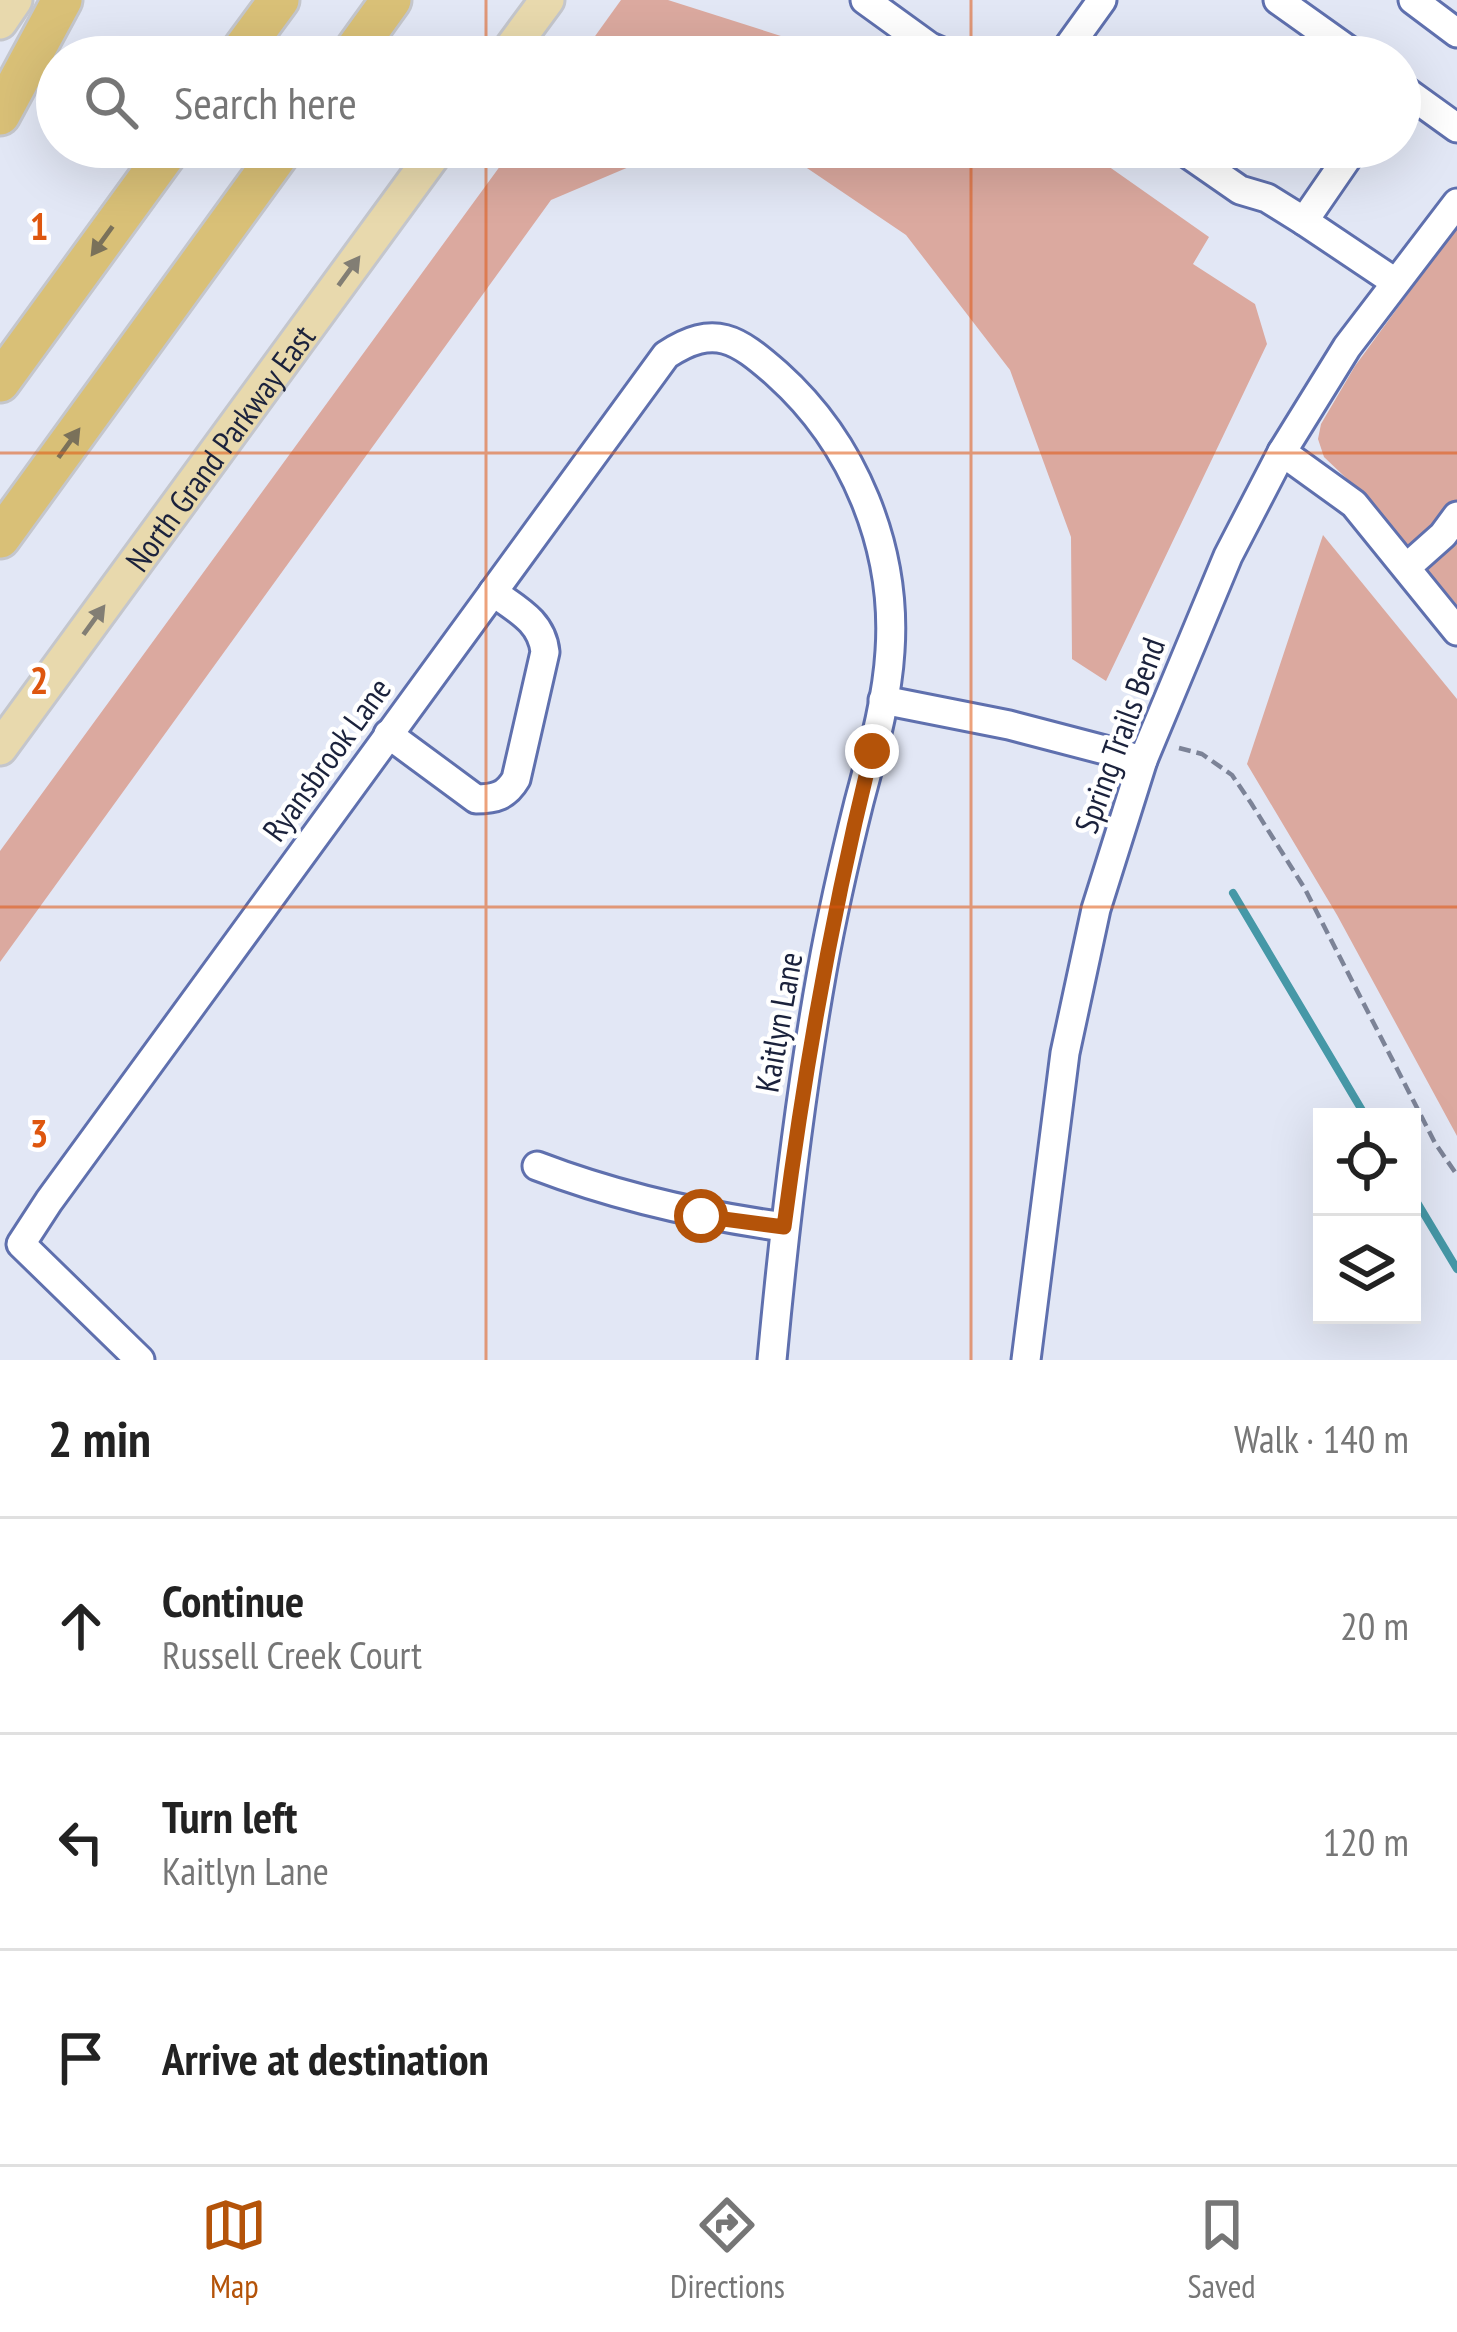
<!DOCTYPE html>
<html lang="en">
<head>
<meta charset="utf-8">
<style>
  :root { --surface:#fff; --page:#f2f2f2; --text:#222; --muted:#767676; --line:#e0e0e0; --accent:#b45309 }
  body { margin:0; font-family:"PT Sans Narrow",sans-serif; background:var(--page); color:var(--text) }
  .controls { position:absolute; right:36px; bottom:36px; display:grid; overflow:hidden; border-radius:0px; box-shadow:0 12px 48px #0002 }
  .controls button { width:108px; height:108px; display:grid; place-items:center; padding:0; border:0; border-bottom:3px solid var(--line); background:var(--surface); color:var(--text); font:60px sans-serif }
  .stop { position:absolute; width:36px; height:36px; margin:-27px; border:9px solid #b45309; border-radius:50%; background:#fff }
  .stop.end { background:#b45309; border-color:#fff; box-shadow:0 3px 12px #0008 }
  .list { margin:0; padding:0; list-style:none }
  h2 { display:flex; justify-content:space-between; align-items:center; height:156px; margin:0; padding:0 48px; font-size:51px }
  h2 small { font-size:39px; font-weight:400; color:var(--muted) }
  .list li { display:grid; grid-template-columns:78px 1fr auto; gap:36px; align-items:center; box-sizing:border-box; height:216px; padding:0 48px; border-top:3px solid var(--line) }
  .list b { display:block; font-size:45px; white-space:nowrap }
  .list p { margin:0; font-size:39px; white-space:nowrap; color:var(--muted) }
  .list em { font-size:39px; font-style:normal; color:var(--muted) }
  .icon { flex:none; width:66px; height:66px; fill:none; stroke:currentColor; stroke-width:2; stroke-linecap:round; stroke-linejoin:round }
  .map { position:relative; flex:none; width:1457px; height:1360px; overflow:hidden }
  .search { position:absolute; background:var(--surface); box-shadow:0 12px 48px #0002; left:36px; right:36px; top:36px; height:132px; display:flex; align-items:center; gap:30px; box-sizing:border-box; padding:0 42px; border-radius:66px; color:var(--muted); font-size:45px }
  .sheet { height:804px; background:var(--surface) }
  nav { display:flex; justify-content:space-around; align-items:center; box-sizing:border-box; height:168px; border-top:3px solid var(--line); background:var(--surface); font-size:33px; color:var(--muted) }
  nav a { display:grid; justify-items:center; gap:6px }
  nav .on { color:var(--accent) }
  .map>svg:first-child { display:block }
  .green { fill:#dba99f }
  .lines { fill:none; stroke-linecap:round; stroke-linejoin:round }
  .stream { stroke:#4698a7; stroke-width:8 }
  .minor-casing { stroke:#5f70ae; stroke-width:33 }
  .major-casing { stroke:#c4c6cc; stroke-width:39 }
  .highway-casing { stroke:#c4c6cc; stroke-width:45 }
  .path { stroke:#7c8397; stroke-width:4.5; stroke-dasharray:12 6; stroke-linecap:butt }
  .minor { stroke:#fff; stroke-width:27 }
  .major { stroke:#e8d9ad; stroke-width:33 }
  .highway { stroke:#d9c077; stroke-width:39 }
  .oneway { fill:#7a715a }
  .oneway2 { fill:#827e74 }
  .route { stroke:#b45309; stroke-width:15 }
  .grid { fill:none; stroke:#de560e; stroke-width:3; stroke-opacity:0.55 }
  .labels { text-anchor:middle; dominant-baseline:central; stroke-width:9; stroke-linejoin:round; paint-order:stroke }
  .street-label { font-size:33px; fill:#1b223c; stroke:#fff }
  .grid-label { font-size:39px; text-anchor:middle; font-weight:bold; fill:#de560e; stroke:#fff; stroke-width:9; stroke-linejoin:round; paint-order:stroke }
</style>
</head>
<body>
<div class="map">
<svg width="1457" height="1360" viewBox="0 0 1457 1360">
  <rect width="100%" height="100%" fill="#e2e7f5"/>
  <g class="green">
    <path d="M621 0H668L847 57H580Z"/>
    <path d="M514 147H676L551 200 0 962V851Z"/>
    <path d="M750 147H1081L1209 237 1193 264 1255 304 1267 344 1106 681 1072 659 1071 537 1010 370 906 235 801 164Z"/>
    <path d="M1457 227V605L1367 498 1324 457 1318 439 1321 424 1355 366Z"/>
    <path d="M1323 535 1457 699V1136L1337 915 1247 764Z"/>
  </g>
  <g class="lines">
    <g class="stream">
      <path d="M1233 893 1366 1117"/>
      <path d="M1412 1194 1457 1269"/>
    </g>
    <defs>
      <g id="minor">
        <path d="M865 0 930 47 953 57"/>
        <path d="M1278 0 1358 57"/>
        <path d="M1413 0 1457 33"/>
        <path d="M1061 57 1102 0"/>
        <path d="M1400 87 1457 128"/>
        <path d="M1178 147 1240 190 1267 198 1304 221"/>
        <path d="M1348 157 1304 221 1395 282"/>
        <path d="M1282 452 1354 504 1457 631"/>
        <path d="M1407 567 1443 535 1457 516"/>
        <path d="M883 700 1009 725 1143 760"/>
        <path d="M388 734 476 799C495 799 506 796 516 779L545 652C542 621 516 609 493 592"/>
        <path d="M537 1166C618 1197 698 1215 784 1227"/>
        <path d="M140 1360 21 1244 49 1201 666 355C715 323 737 339 777 374 854 443 897 547 890 651 887 702 872 753 859 802 845 858 832 915 822 971 799 1100 784 1230 772 1360"/>
        <path d="M1026 1360 1065 1053 1096 909 1143 760 1228 556 1282 452 1347 347 1457 203"/>
      </g>
      <g id="major">
        <path d="M0 22 15 0"/>
        <path d="M505 57 547 0"/>
        <path id="s1" d="M0 748 439 147"/>
      </g>
      <g id="highway">
        <path d="M237 57 279 0"/>
        <path d="M350 57 391 0"/>
        <path d="M0 115 62 0"/>
        <path d="M0 382 171 147"/>
        <path d="M0 538 284 147"/>
      </g>
    </defs>
    <use href="#minor" class="minor-casing"/>
    <use href="#major" class="major-casing"/>
    <use href="#highway" class="highway-casing"/>
    <path class="path" d="M1179 748 1202 754 1232 775 1251 803 1305 889 1435 1143 1457 1175"/>
    <use href="#minor" class="minor"/>
    <use href="#major" class="major"/>
    <use href="#highway" class="highway"/>
  </g>
  <defs><path id="oneway-solid" d="M-6-.8H1V-3.2L6.5 0L1 3.2V.8H-6Z" transform="scale(3)"/></defs>
  <g class="oneway">
    <use href="#oneway-solid" transform="translate(102 241) rotate(126)"/>
    <use href="#oneway-solid" transform="translate(69 443) rotate(-54)"/>
  </g>
  <g class="oneway2">
    <use href="#oneway-solid" transform="translate(349 271) rotate(-54)"/>
    <use href="#oneway-solid" transform="translate(94 620) rotate(-54)"/>
  </g>
  <g class="lines">
    <path class="route" d="M701 1216 784 1227C805 1066 833 908 872 751"/>
  </g>
  <path class="grid" d="M486 0V57M971 0V57M486 147V1360M971 147V1360M0 453H1457M0 907H1457"/>
  <g class="labels">
    <g class="street-label">
      <text stroke="none"><textPath href="#s1" startOffset="372">North Grand Parkway East</textPath></text>
      <text transform="translate(1119 735) rotate(-70)">Spring Trails Bend</text>
      <text transform="translate(326 759) rotate(-54)">Ryansbrook Lane</text>
      <text transform="translate(778 1022) rotate(-80)">Kaitlyn Lane</text>
    </g>
  </g>
  <g class="grid-label">
    <text x="39" y="240">1</text>
    <text x="39" y="694">2</text>
    <text x="39" y="1147">3</text>
  </g>
</svg>
<div class="controls">
<button><svg class="icon" aria-label="locate" viewBox="0 0 24 24"><circle cx="12" cy="12" r="6"/><path d="M12 2v4M12 18v4M2 12h4M18 12h4"/></svg></button>
<button><svg class="icon" aria-label="layers" viewBox="0 0 24 24"><path d="M12 4l9 5-9 5-9-5zM3 14l9 5 9-5"/></svg></button>
</div>
<div class="stop" style="left:701px;top:1216px"></div>
<div class="stop end" style="left:872px;top:751px"></div>
<div class="search"><svg class="icon" aria-label="search" viewBox="0 0 24 24"><circle cx="10" cy="10" r="6"/><path d="M15 15l6 6"/></svg>Search here</div>
</div>
<section class="sheet">
<h2>2 min<small>Walk · 140 m</small></h2>
<ul class="list">
<li><svg class="icon" aria-label="ahead" viewBox="0 0 24 24"><path d="M12 20V5M6 11l6-6 6 6"/></svg><div><b>Continue</b><p>Russell Creek Court</p></div><em>20 m</em></li>
<li><svg class="icon" aria-label="left" viewBox="0 0 24 24"><path d="M17 20v-9H6M10 6l-5 5 5 5"/></svg><div><b>Turn left</b><p>Kaitlyn Lane</p></div><em>120 m</em></li>
<li><svg class="icon" aria-label="arrive" viewBox="0 0 24 24"><path d="M6 21V4h12l-3 4 3 4H6"/></svg><div><b>Arrive at destination</b></div></li>
</ul>
</section>
<nav>
<a class="on"><svg class="icon" aria-label="map" viewBox="0 0 24 24"><path d="M3 6l6-2 6 2 6-2v14l-6 2-6-2-6 2zM9 4v14M15 6v14"/></svg>Map</a>
<a><svg class="icon" aria-label="directions" viewBox="0 0 24 24"><path d="M12 3l9 9-9 9-9-9zM9 14v-3h6M13 9l2 2-2 2"/></svg>Directions</a>
<a><svg class="icon" aria-label="saved" viewBox="0 0 24 24"><path d="M7 4h10v16l-5-4-5 4z"/></svg>Saved</a>
</nav>
</body>
</html>
